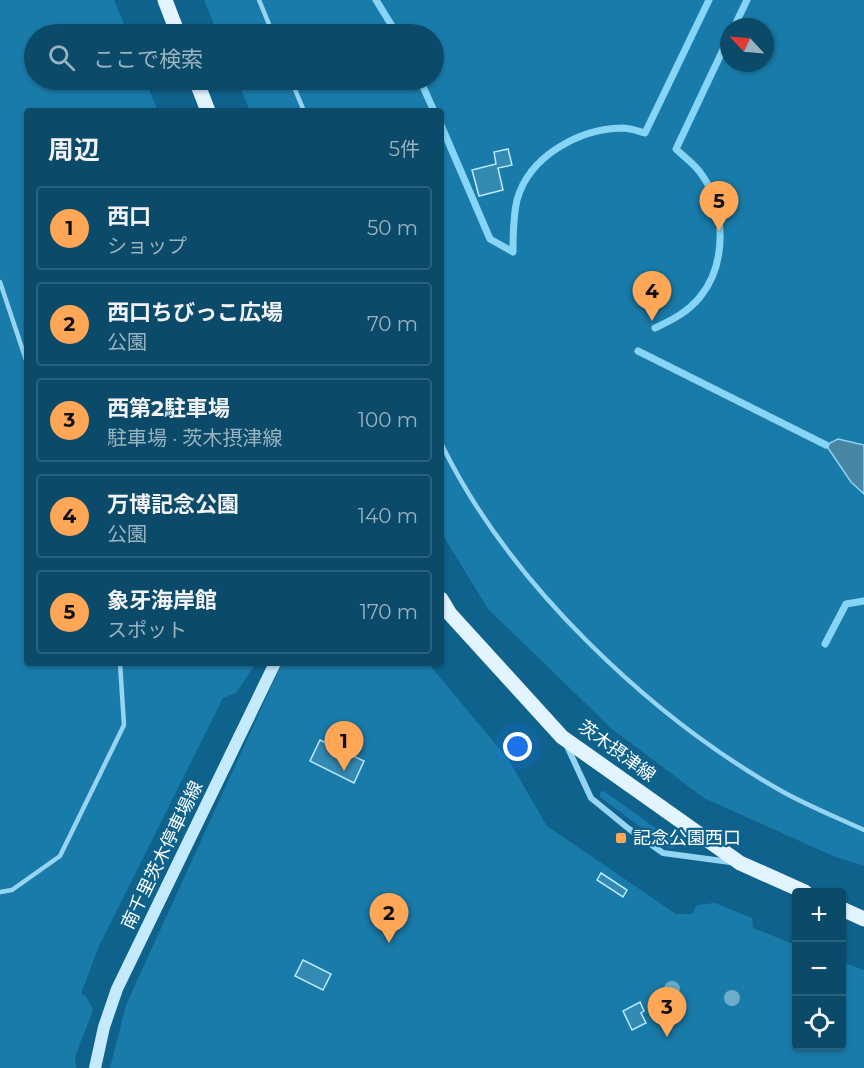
<!DOCTYPE html>
<html lang="ja">
<head>
<meta charset="utf-8">
<style>
  :root { --surface:#0b4a69; --page:#14516f; --text:#f1f3f6; --muted:#9ab3c0; --line:#2b627d; --accent:#ffa757 }
  body { margin:0; font-family:Montserrat,"Noto Sans JP",sans-serif; background:var(--page); color:var(--text) }
  .controls { position:absolute; right:18px; bottom:18px; display:grid; overflow:hidden; border-radius:6px; box-shadow:0 2px 4px #0004 }
  .controls button { width:54px; height:54px; display:grid; place-items:center; padding:0; border:0; border-bottom:2px solid var(--line); background:var(--surface); color:var(--text); font:30px sans-serif }
  .compass { position:absolute; left:720px; top:18px; width:54px; height:54px; border-radius:50%; background:var(--surface); box-shadow:0 2px 4px #0004; rotate:296deg }
  .you { position:absolute; left:518px; top:747px; width:21px; height:21px; margin:-15px; border:4px solid #fff; border-radius:50%; background:#1a73e8; box-shadow:0 0 0 9px #1a73e833 }
  .badge { display:grid; place-items:center; width:39px; height:39px; border-radius:50%; background:var(--accent); color:#111; font-size:20px; font-weight:700 }
  .pin { position:absolute; translate:-50% -50px; filter:drop-shadow(0 2px 3px #0008) }
  .pin::after { content:''; position:absolute; top:32px; width:21px; height:18px; background:inherit; clip-path:polygon(0 0,100% 0,50% 100%) }
  .list { margin:0; padding:0; list-style:none }
  h2 { display:flex; justify-content:space-between; align-items:center; height:78px; margin:0; padding:0 24px; font-size:26px }
  h2 small { font-size:20px; font-weight:400; color:var(--muted) }
  .list li { display:grid; grid-template-columns:39px 1fr auto; gap:18px; align-items:center; box-sizing:border-box; height:84px; margin:0 12px 12px; padding:0 12px; border:2px solid var(--line); border-radius:6px }
  .list b { display:block; font-size:22px; white-space:nowrap }
  .list p { margin:0; font-size:20px; white-space:nowrap; color:var(--muted) }
  .list em { font-size:20px; font-style:normal; color:var(--muted) }
  .icon { flex:none; width:33px; height:33px; fill:none; stroke:currentColor; stroke-width:2; stroke-linecap:round; stroke-linejoin:round }
  .map { position:relative; flex:none; width:864px; height:1068px; overflow:hidden }
  .search { position:absolute; background:var(--surface); box-shadow:0 2px 4px #0004; left:24px; top:24px; width:420px; height:66px; display:flex; align-items:center; gap:15px; box-sizing:border-box; padding:0 21px; border-radius:33px; color:var(--muted); font-size:22px }
  .panel { position:absolute; background:var(--surface); box-shadow:0 2px 4px #0004; left:24px; top:108px; width:420px; height:558px; border-radius:6px }
  .map>svg:first-child { display:block }
  .green { fill:#197ba9; fill-rule:evenodd }
  .water { fill:#4986a4; stroke:#86d5f7; stroke-width:1.5 }
  .lines { fill:none; stroke-linecap:round; stroke-linejoin:round }
  .stream { stroke:#86d5f7; stroke-width:7 }
  .building { fill:#338bb4; stroke:#bce9fe; stroke-width:1.5 }
  .lane { stroke:#95d5f3; stroke-width:4.5 }
  .street { stroke:#95d5f3; stroke-width:6 }
  .secondary { stroke:#c4eafd; stroke-width:12 }
  .primary { stroke:#e1f4ff; stroke-width:15 }
  .tree { fill:#6eaccb }
  .poi-dot { fill:#ffa757; stroke:#0f628c; stroke-width:2 }
  .labels { text-anchor:middle; dominant-baseline:central; stroke-width:4.5; stroke-linejoin:round; paint-order:stroke }
  .street-label { font-size:18px; fill:#fff; stroke:#0f628c }
  .poi-label { font-size:18px; fill:#fff; stroke:#0f628c; text-anchor:start }
</style>
</head>
<body>
<div class="map">
<svg width="864" height="1068" viewBox="0 0 864 1068">
  <rect width="100%" height="100%" fill="#0f628c"/>
  <g class="green">
    <path d="M0 0H114L128 34H34V80H145L158 111H27V663H256L236 693 223 698 99 946 81 994 86 996 93 1010 75 1057 76 1068H0Z"/>
    <path d="M204 0H864V866L833 856 704 798 612 729 488 609 441 532V111H250L237 80H434V34H218ZM729 27H765V63H729Z"/>
    <path d="M282 663H428L508 759 547 826 676 914H692L697 905 715 903 752 918 753 928 796 945V1046H842V962L864 970V1068H110L126 1005Z"/>
    <path d="M604 791 675 842V847L670 849 600 797V792Z"/>
  </g>
  <path class="water" d="M838 439 864 445V494L851 482 826 445Z"/>
  <g class="lines">
    <g class="stream">
      <path d="M376 0 397 34"/>
      <path d="M734 27 747 0"/>
      <path d="M420 80 434 111"/>
      <path d="M441 125 490 239 513 252C513 235 513 217 517 200 529 156 579 129 622 128 630 128 638 131 645 133L709 0"/>
      <path d="M655 328C672 320 688 312 700 297 727 264 726 209 702 175 696 165 684 157 676 149L729 37"/>
      <path d="M638 351 826 445"/>
      <path d="M825 644 846 604 864 601"/>
    </g>
  </g>
  <g class="building">
    <path d="M508 149 512 165 498 168 503 190 479 196 472 170 496 164 494 152Z"/>
    <path d="M320 740 364 761 354 783 310 761Z"/>
    <path d="M601 873 627 890 623 897 597 880Z"/>
    <path d="M303 960 331 974 323 990 295 976Z"/>
    <path d="M640 1002 644 1011 641 1013 646 1023 632 1030 623 1011Z"/>
  </g>
  <g class="lines">
    <g class="lane">
      <path d="M259 0 273 34"/>
      <path d="M291 80 304 111"/>
      <path d="M0 282 27 363"/>
      <path d="M441 443C508 582 651 718 785 793 811 807 838 818 864 830"/>
      <path d="M0 892 12 890 60 856 124 725 120 663"/>
    </g>
    <path class="street" d="M566 744 591 798 629 829 663 853 730 862"/>
    <path class="secondary" d="M95 1068 104 1027 117 989 275 663"/>
    <g class="primary">
      <path d="M165 0 178 34"/>
      <path d="M196 80 208 111"/>
      <path d="M441 599 450 614 562 737 740 863 805 892"/>
      <path d="M842 909 864 919"/>
    </g>
  </g>
  <g class="tree">
    <circle cx="672" cy="989" r="8"/>
    <circle cx="732" cy="998" r="8"/>
  </g>
  <rect class="poi-dot" x="615" y="832" width="12" height="12" rx="3"/>
  <g class="labels">
    <g class="street-label">
      <text transform="translate(617 751) rotate(36)">茨木摂津線</text>
      <text transform="translate(162 855) rotate(-64)">南千里茨木停車場線</text>
    </g>
    <g class="poi-label">
      <text x="633" y="838">記念公園西口</text>
    </g>
  </g>
</svg>
<div class="controls">
<button>+</button>
<button>−</button>
<button><svg class="icon" aria-label="locate" viewBox="0 0 24 24"><circle cx="12" cy="12" r="6"/><path d="M12 2v4M12 18v4M2 12h4M18 12h4"/></svg></button>
</div>
<svg class="compass" viewBox="-18 -18 36 36"><path d="M0-13l5 13h-10z" fill="#e53935"/><path d="M0 13l5-13h-10z" fill="#9ab3c0"/></svg>
<div class="you"></div>
<div class="pin badge" style="left:344px;top:771px">1</div>
<div class="pin badge" style="left:389px;top:943px">2</div>
<div class="pin badge" style="left:667px;top:1037px">3</div>
<div class="pin badge" style="left:652px;top:321px">4</div>
<div class="pin badge" style="left:719px;top:231px">5</div>
<div class="search"><svg class="icon" aria-label="search" viewBox="0 0 24 24"><circle cx="10" cy="10" r="6"/><path d="M15 15l6 6"/></svg>ここで検索</div>
<section class="panel">
<h2>周辺<small>5件</small></h2>
<ul class="list">
<li><span class="badge">1</span><div><b>西口</b><p>ショップ</p></div><em>50 m</em></li>
<li><span class="badge">2</span><div><b>西口ちびっこ広場</b><p>公園</p></div><em>70 m</em></li>
<li><span class="badge">3</span><div><b>西第2駐車場</b><p>駐車場 · 茨木摂津線</p></div><em>100 m</em></li>
<li><span class="badge">4</span><div><b>万博記念公園</b><p>公園</p></div><em>140 m</em></li>
<li><span class="badge">5</span><div><b>象牙海岸館</b><p>スポット</p></div><em>170 m</em></li>
</ul>
</section>
</div>
</body>
</html>
